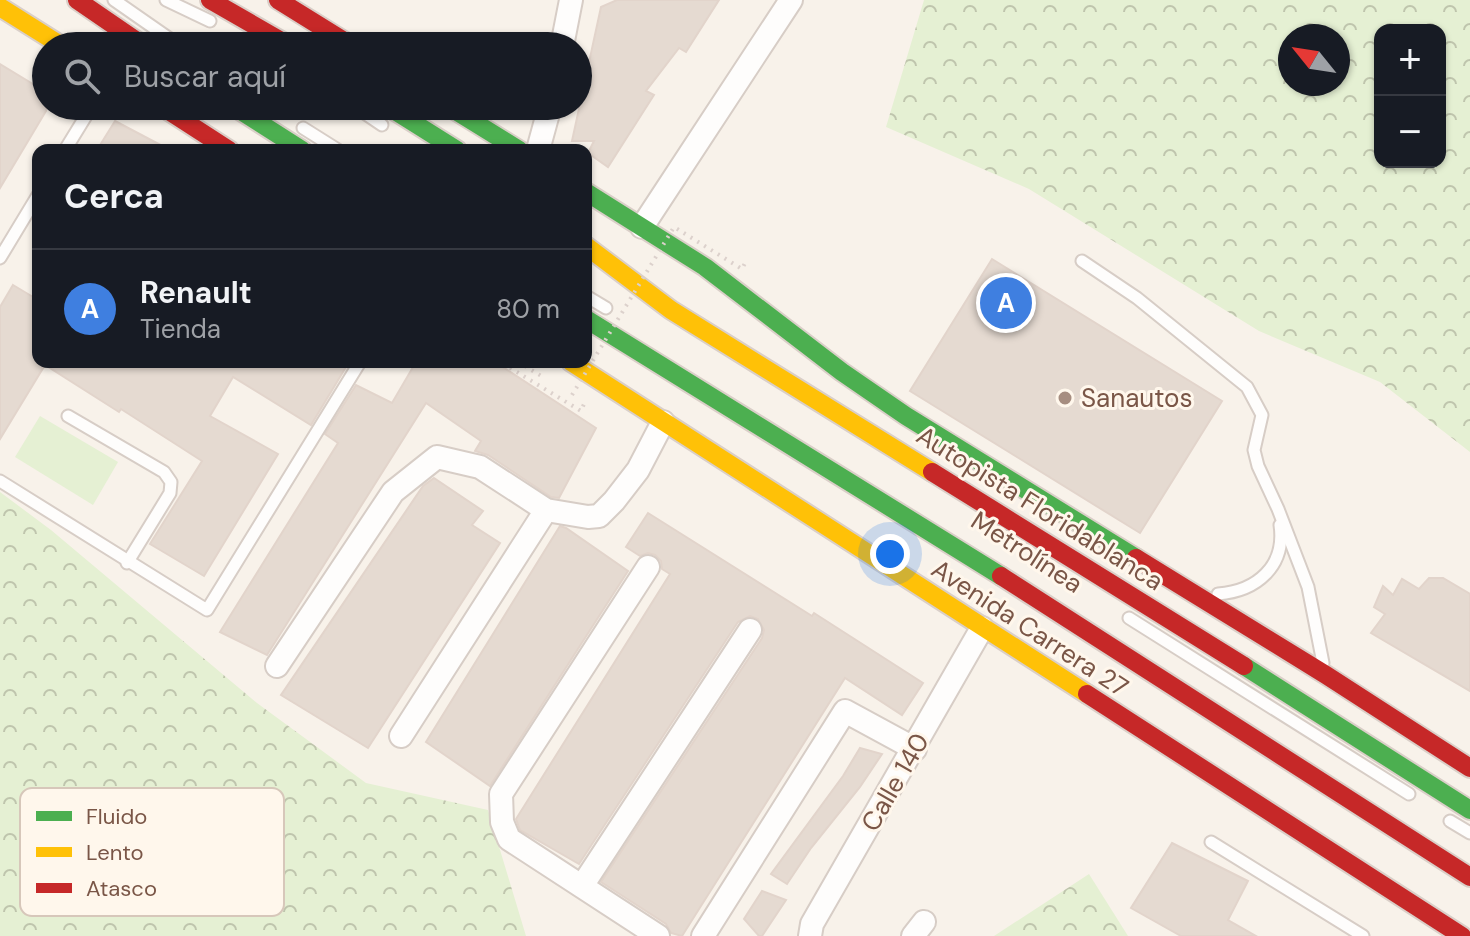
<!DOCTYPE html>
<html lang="es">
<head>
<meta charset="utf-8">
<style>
  :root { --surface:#171b24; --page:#242831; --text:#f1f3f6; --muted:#9ea1a6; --line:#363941; --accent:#a68d80 }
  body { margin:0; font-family:"DM Sans",sans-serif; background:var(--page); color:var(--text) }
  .controls { position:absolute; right:24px; top:24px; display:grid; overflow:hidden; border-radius:16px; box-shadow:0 2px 6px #0004 }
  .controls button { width:72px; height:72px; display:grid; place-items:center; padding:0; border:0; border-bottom:2px solid var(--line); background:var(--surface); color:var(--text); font:40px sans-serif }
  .compass { position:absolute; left:1278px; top:24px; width:72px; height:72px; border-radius:50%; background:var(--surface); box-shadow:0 2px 6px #0004; rotate:300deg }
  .you { position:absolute; left:890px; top:554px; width:28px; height:28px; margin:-20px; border:6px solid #fff; border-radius:50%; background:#1a73e8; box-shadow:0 0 0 12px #1a73e833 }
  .badge { display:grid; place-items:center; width:52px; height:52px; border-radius:50%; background:var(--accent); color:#fff; font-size:26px; font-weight:700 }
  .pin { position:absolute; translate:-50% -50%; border:4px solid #fff; box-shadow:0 2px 8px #0006 }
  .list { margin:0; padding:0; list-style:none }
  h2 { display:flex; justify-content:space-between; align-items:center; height:104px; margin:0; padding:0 32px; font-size:34px }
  h2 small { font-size:26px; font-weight:400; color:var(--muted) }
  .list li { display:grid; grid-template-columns:52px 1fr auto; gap:24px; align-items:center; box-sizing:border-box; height:120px; padding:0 32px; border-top:2px solid var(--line) }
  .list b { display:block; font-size:30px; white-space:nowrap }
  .list p { margin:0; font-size:26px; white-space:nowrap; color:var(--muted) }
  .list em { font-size:26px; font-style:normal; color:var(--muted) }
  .icon { flex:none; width:44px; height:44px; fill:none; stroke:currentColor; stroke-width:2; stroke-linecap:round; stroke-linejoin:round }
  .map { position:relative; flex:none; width:1470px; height:936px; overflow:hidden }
  .search { position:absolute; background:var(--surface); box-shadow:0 2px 6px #0004; left:32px; top:32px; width:560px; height:88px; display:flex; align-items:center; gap:20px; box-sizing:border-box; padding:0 28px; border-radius:44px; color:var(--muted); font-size:30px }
  .panel { position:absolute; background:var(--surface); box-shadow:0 2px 6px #0004; left:32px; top:144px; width:560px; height:224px; border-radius:16px }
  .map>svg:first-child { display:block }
  .forest { fill:url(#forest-crowns); fill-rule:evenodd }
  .pitch { fill:#e5f0d3 }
  .building { fill:#e5dad1; stroke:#e2d4cb; stroke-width:2 }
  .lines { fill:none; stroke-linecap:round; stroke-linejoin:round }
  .lane-casing { stroke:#d7cdc6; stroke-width:15 }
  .street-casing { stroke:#d7cdc6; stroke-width:26 }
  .fast-casing { stroke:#dacfc8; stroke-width:22 }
  .slow-casing { stroke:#dacfc8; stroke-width:22 }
  .jam-casing { stroke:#dacfc8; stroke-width:22 }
  .path { stroke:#dcd1cc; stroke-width:4; stroke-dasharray:2 6; stroke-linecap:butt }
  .lane { stroke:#fefdfc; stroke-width:11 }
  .street { stroke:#fefdfc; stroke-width:22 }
  .fast { stroke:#4caf50; stroke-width:18 }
  .slow { stroke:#ffc107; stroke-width:18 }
  .jam { stroke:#c62828; stroke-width:18 }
  .path-bridge { stroke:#dcd1cc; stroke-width:4; stroke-dasharray:2 6; stroke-linecap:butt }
  .poi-dot { fill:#a68d80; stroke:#fff7ec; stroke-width:3 }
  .labels { text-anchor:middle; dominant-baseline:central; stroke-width:6; stroke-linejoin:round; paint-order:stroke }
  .poi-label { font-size:26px; fill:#7a5647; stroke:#fff7ec; text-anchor:start }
  .street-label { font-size:26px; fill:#7a5647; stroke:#fff7ec }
  .key { fill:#fff7ec; stroke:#d7c7ba; stroke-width:2 }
  .key-label { font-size:22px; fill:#7a5647 }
</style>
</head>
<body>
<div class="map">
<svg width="1470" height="936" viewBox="0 0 1470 936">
  <defs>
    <pattern id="forest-crowns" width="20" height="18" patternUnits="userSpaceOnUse" patternTransform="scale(2)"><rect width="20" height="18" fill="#e5f0d3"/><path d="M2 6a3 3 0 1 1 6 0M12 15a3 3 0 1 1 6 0" fill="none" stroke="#bfc5ad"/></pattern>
  </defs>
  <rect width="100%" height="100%" fill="#f8f2ea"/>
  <g class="forest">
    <path d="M924 0H1470V452L1380 382 1259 331 1029 189 886 127ZM1380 30H1440V162H1380ZM1338 36V84H1290V36Z"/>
    <path d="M0 492 51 530 257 703 366 783 488 810 526 936H0Z"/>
    <path d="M1089 874 1128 936H994Z"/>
  </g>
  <path class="pitch" d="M40 416 118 462 93 505 15 457Z"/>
  <g class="building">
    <path d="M617 0H719L686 52 679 48 646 91 654 95 608 167 588 153 594 141H572L601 7Z"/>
    <path d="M0 64 46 92V111L0 188Z"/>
    <path d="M115 121 170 150H97Z"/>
    <path d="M992 259 1222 401 1140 533 910 391Z"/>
    <path d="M13 285 38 300V362H349L311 425 233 377 210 416 278 454 204 576 150 544 202 461 121 409 119 412 45 365 0 439V307Z"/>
    <path d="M416 362H495L596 428 559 498 551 497 488 455 475 451 481 441 426 403 267 655 220 632 338 443 325 434 356 385 392 403Z"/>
    <path d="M434 478 483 511 472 525 500 543 368 748 281 695 423 486Z"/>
    <path d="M648 513 812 616 814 613 923 683 902 715 845 678 682 936 671 933 666 924 601 882 762 638 764 630 758 619 750 616 738 622 579 864 520 830 516 819 670 574 662 569 661 561 655 555 648 553 640 556 626 547Z"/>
    <path d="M560 526 566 528 628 571 490 786 426 742Z"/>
    <path d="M1429 578H1443L1470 594V691L1371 633 1385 614 1374 607 1383 586 1393 595 1402 579 1419 589Z"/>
    <path d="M860 748 882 754 860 787 811 848 787 884 771 874 843 776Z"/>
    <path d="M1172 843 1248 881 1228 920 1256 936H1181L1131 908Z"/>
    <path d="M762 891 786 900 762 936H759L744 919Z"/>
  </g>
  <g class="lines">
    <defs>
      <g id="lane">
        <path d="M114 0 180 46"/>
        <path d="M166 0 210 21"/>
        <path d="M354 106 382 125"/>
        <path d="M303 128 338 150"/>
        <path d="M65 150 92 106"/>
        <path d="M0 258 38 195"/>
        <path d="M1082 261 1137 298 1247 387 1262 415 1254 450 1258 466 1278 509 1308 587 1323 663"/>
        <path d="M586 296 606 308"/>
        <path d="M68 416 164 472 171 482 170 493 127 563"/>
        <path d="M0 481 207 610 360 362"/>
        <path d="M1218 594C1257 591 1286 566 1280 525"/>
        <path d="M1129 618 1409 794"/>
        <path d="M1450 821 1470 833"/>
        <path d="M1211 842 1363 936"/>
      </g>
      <g id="street">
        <path d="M562 46 571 0"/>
        <path d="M538 150 550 106"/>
        <path d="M642 227 791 0"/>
        <path d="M648 567 501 794 502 822 509 839 658 936"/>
        <path d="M277 666 393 492 437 457 480 467 546 510 588 517 599 516 614 501 638 470 663 422"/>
        <path d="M401 736 546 510"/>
        <path d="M582 886 750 630"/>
        <path d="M703 936 845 711 915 749"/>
        <path d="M810 936 812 924 982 628"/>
        <path d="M913 936 924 922"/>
      </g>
      <g id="fast">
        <path d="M233 106 302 150"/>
        <path d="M387 106 457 150"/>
        <path d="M448 106 519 150"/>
        <path d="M586 192 705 267 842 372 906 416 1136 558"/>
        <path d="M586 319 1001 576"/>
        <path d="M1244 666 1470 810"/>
      </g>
      <g id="slow">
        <path d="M0 7 62 46"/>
        <path d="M586 246 671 310 932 472"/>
        <path d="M571 362 1087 694"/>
      </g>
      <g id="jam">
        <path d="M77 0 144 46"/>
        <path d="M210 0 290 46"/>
        <path d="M278 0 352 46"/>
        <path d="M161 106 229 150"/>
        <path d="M932 472 1244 666"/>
        <path d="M1136 558 1326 675 1470 768"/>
        <path d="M1001 576 1470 877"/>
        <path d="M1087 694 1462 936"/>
      </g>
    </defs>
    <use href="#lane" class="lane-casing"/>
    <use href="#street" class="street-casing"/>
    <use href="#fast" class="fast-casing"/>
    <use href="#slow" class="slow-casing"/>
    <use href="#jam" class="jam-casing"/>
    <g class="path">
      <path d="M509 362 507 366 581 411 584 404"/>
      <path d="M518 362 543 377"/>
    </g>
    <use href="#lane" class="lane"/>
    <use href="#street" class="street"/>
    <use href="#fast" class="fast"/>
    <use href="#slow" class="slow"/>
    <use href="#jam" class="jam"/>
    <path class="path-bridge" d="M572 395 674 227 742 269 745 263"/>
  </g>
  <circle class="poi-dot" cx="1065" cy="398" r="8"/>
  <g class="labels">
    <g class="poi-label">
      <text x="1081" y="398">Sanautos</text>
    </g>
    <g class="street-label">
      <text transform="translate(1040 508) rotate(32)">Autopista Floridablanca</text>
      <text transform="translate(1027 552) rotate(33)">Metrolínea</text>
      <text transform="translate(1030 628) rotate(33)">Avenida Carrera 27</text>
      <text transform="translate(895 782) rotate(-60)">Calle 140</text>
    </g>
  </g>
  <rect x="20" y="788" width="264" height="128" rx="12" class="key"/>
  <rect x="36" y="811" width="36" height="10" fill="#4caf50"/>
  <rect x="36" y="847" width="36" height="10" fill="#ffc107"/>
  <rect x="36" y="883" width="36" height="10" fill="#c62828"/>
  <g class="key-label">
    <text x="86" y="824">Fluido</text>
    <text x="86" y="860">Lento</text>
    <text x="86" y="896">Atasco</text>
  </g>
</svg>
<div class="controls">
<button>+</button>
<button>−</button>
</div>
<svg class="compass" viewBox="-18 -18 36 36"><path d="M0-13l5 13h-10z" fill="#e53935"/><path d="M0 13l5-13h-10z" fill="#9ea1a6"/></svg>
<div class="you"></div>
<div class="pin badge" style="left:1006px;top:303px;background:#3f7fe0">A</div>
<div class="search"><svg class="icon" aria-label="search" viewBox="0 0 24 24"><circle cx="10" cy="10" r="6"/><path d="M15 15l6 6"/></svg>Buscar aquí</div>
<section class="panel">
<h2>Cerca<small></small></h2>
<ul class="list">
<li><span class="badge" style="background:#3f7fe0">A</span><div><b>Renault</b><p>Tienda</p></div><em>80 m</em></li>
</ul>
</section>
</div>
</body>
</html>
